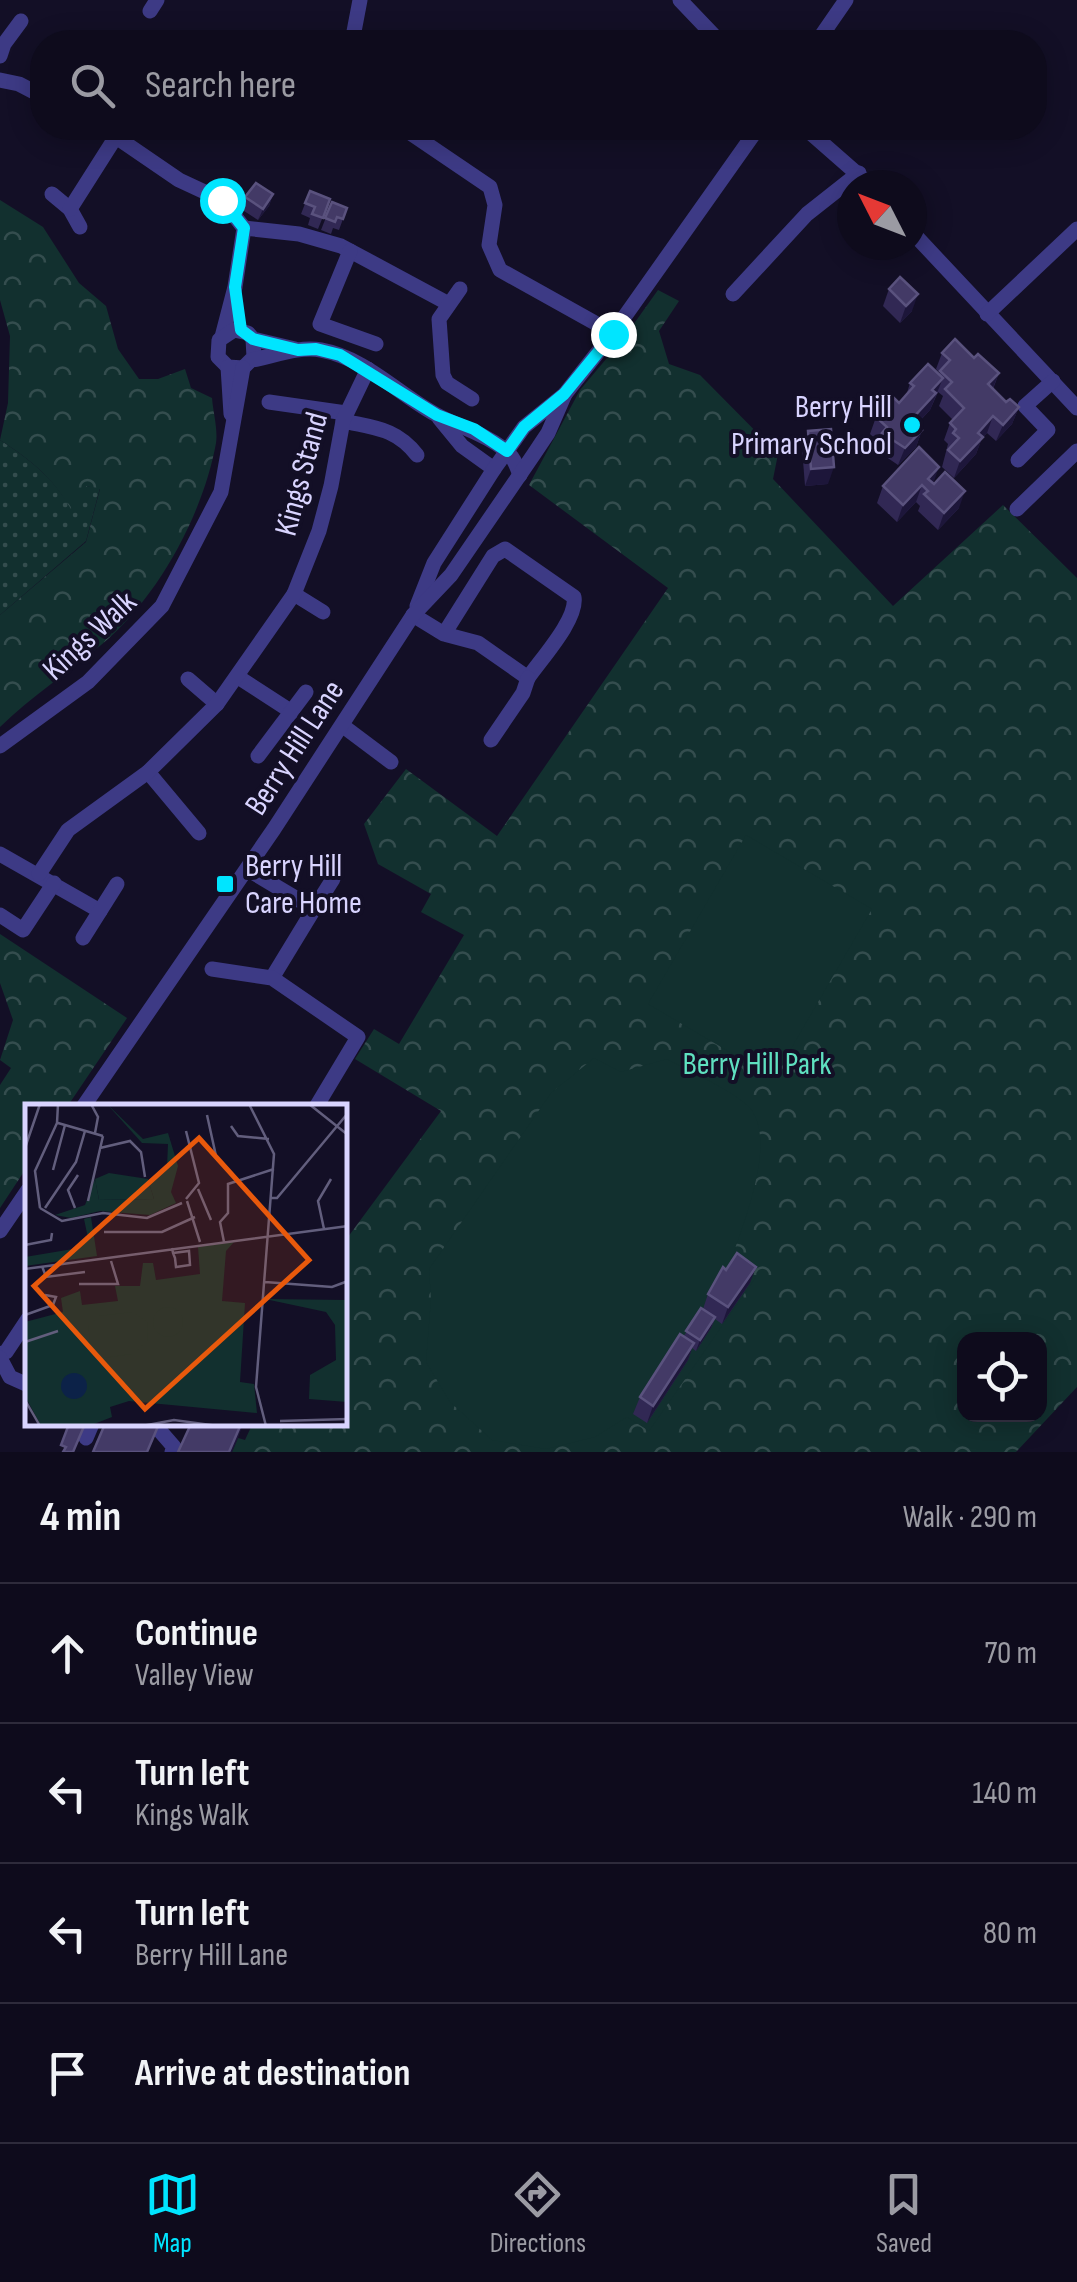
<!DOCTYPE html>
<html lang="en">
<head>
<meta charset="utf-8">
<style>
  :root { --surface:#0e0b1c; --page:#1c1929; --text:#f1f3f6; --muted:#9b9ba3; --line:#2e2b3b; --accent:#00e5ff }
  body { margin:0; font-family:"Sofia Sans Condensed",sans-serif; background:var(--page); color:var(--text) }
  .controls { position:absolute; right:30px; bottom:30px; display:grid; overflow:hidden; border-radius:20px; box-shadow:0 5px 25px #0003 }
  .controls button { width:90px; height:90px; display:grid; place-items:center; padding:0; border:0; border-bottom:2px solid var(--line); background:var(--surface); color:var(--text); font:50px sans-serif }
  .compass { position:absolute; left:837px; top:170px; width:90px; height:90px; border-radius:50%; background:var(--surface); box-shadow:0 5px 25px #0003; rotate:312deg }
  .stop { position:absolute; width:30px; height:30px; margin:-22px; border:8px solid #00e5ff; border-radius:50%; background:#fff }
  .stop.end { background:#00e5ff; border-color:#fff; box-shadow:0 2px 10px #0008 }
  .list { margin:0; padding:0; list-style:none }
  h2 { display:flex; justify-content:space-between; align-items:center; height:130px; margin:0; padding:0 40px; font-size:42px }
  h2 small { font-size:32px; font-weight:400; color:var(--muted) }
  .list li { display:grid; grid-template-columns:65px 1fr auto; gap:30px; align-items:center; box-sizing:border-box; height:140px; padding:0 40px; border-top:2px solid var(--line) }
  .list b { display:block; font-size:38px; white-space:nowrap }
  .list p { margin:0; font-size:32px; white-space:nowrap; color:var(--muted) }
  .list em { font-size:32px; font-style:normal; color:var(--muted) }
  .icon { flex:none; width:55px; height:55px; fill:none; stroke:currentColor; stroke-width:2; stroke-linecap:round; stroke-linejoin:round }
  .map { position:relative; flex:none; width:1077px; height:1452px; overflow:hidden }
  .search { position:absolute; background:var(--surface); box-shadow:0 5px 25px #0003; left:30px; right:30px; top:30px; height:110px; display:flex; align-items:center; gap:25px; box-sizing:border-box; padding:0 35px; border-radius:40px; color:var(--muted); font-size:38px }
  .sheet { height:690px; background:var(--surface) }
  nav { display:flex; justify-content:space-around; align-items:center; box-sizing:border-box; height:140px; border-top:2px solid var(--line); background:var(--surface); font-size:28px; color:var(--muted) }
  nav a { display:grid; justify-items:center; gap:5px }
  nav .on { color:var(--accent) }
  .map>svg:first-child { display:block }
  .grass { fill:url(#grass-dots) }
  .forest { fill:url(#forest-crowns); fill-rule:evenodd }
  .pitch { fill:#12302f }
  .lines { fill:none; stroke-linecap:round; stroke-linejoin:round }
  .minor { stroke:#3d3a85; stroke-width:15 }
  .wall { fill:#312854 }
  .shaded-wall { fill:#1d163a }
  .building { fill:#433a66; stroke:#5a527e; stroke-width:2.5 }
  .route { stroke:#00e5ff; stroke-width:12 }
  .poi-dot { fill:#00e5ff; stroke:#130f26; stroke-width:4 }
  .labels { text-anchor:middle; dominant-baseline:central; stroke-width:8; stroke-linejoin:round; paint-order:stroke }
  .poi-label { font-size:32px; fill:#d9d4ff; stroke:#130f26; text-anchor:end }
  .street-label { font-size:32px; fill:#d9d4ff; stroke:#130f26 }
  .park-label { font-size:32px; fill:#5fe0c0; stroke:#130f26 }
  .inset-road { fill:none; stroke:#625e7d; stroke-width:2.5 }
  .view { fill:#e8590c; fill-opacity:0.15; stroke:#e8590c; stroke-width:5 }
  .inset-edge { fill:none; stroke:#d9d4ff; stroke-width:5 }
</style>
</head>
<body>
<div class="map">
<svg width="1077" height="1452" viewBox="0 0 1077 1452">
  <defs>
    <pattern id="grass-dots" width="8" height="8" patternUnits="userSpaceOnUse" patternTransform="scale(2.5)"><rect width="8" height="8" fill="#12302f"/><path d="M2 2h.1M6 6h.1" fill="none" stroke="#344d4e" stroke-width="1.8" stroke-linecap="round"/></pattern>
    <pattern id="forest-crowns" width="20" height="18" patternUnits="userSpaceOnUse" patternTransform="scale(2.5)"><rect width="20" height="18" fill="#12302f"/><path d="M2 6a3 3 0 1 1 6 0M12 15a3 3 0 1 1 6 0" fill="none" stroke="#344d4e"/></pattern>
  </defs>
  <rect width="100%" height="100%" fill="#130f26"/>
  <path class="grass" d="M0 440C31 460 52 477 71 508L86 486 100 488 86 541 0 615Z"/>
  <g class="forest">
    <path d="M0 200 43 227 79 283 106 306 118 349 139 379H158L185 369 191 388 212 398C213 412 218 429 216 443 203 515 157 599 101 645 66 674 33 695 0 727V615L86 542 100 489 86 486 84 501 71 509C52 477 31 460 0 440L8 403 10 336 0 300Z"/>
    <path d="M658 290 679 301 659 331 669 364 700 375 778 454 773 479 893 606 1003 505 1077 578V1387L1016 1452H232L238 1438 245 1440 252 1425 345 1424V1241L441 1111 355 1059 374 1029 399 1044 464 935 421 912 431 894 378 864 364 824 406 769 497 836 668 588 529 485 580 390 623 339ZM964 1340H1040V1414H964Z"/>
    <path d="M0 934 127 1018 67 1107H28L27 1167 0 1208V1085L11 1068 0 1060 13 1020 0 983Z"/>
  </g>
  <g class="pitch">
    <path d="M746 835 872 909 774 1078 648 1004Z"/>
    <path d="M594 1058 621 1072 667 1059C690 1072 728 1088 747 1105 780 1135 743 1225 731 1260L756 1277 649 1431 627 1417 595 1437 546 1449 492 1440 450 1402 426 1362 431 1299 429 1269 551 1093Z"/>
  </g>
  <g class="lines">
    <g class="minor">
      <path d="M680 0 720 42"/>
      <path d="M150 11 157 0"/>
      <path d="M352 42 360 0"/>
      <path d="M817 42 846 0"/>
      <path d="M0 56 4 44 21 21"/>
      <path d="M0 80 19 84 42 96"/>
      <path d="M103 128 179 180 222 200 244 228 235 287 222 337"/>
      <path d="M403 128 490 187 495 205 489 245 500 270 613 333"/>
      <path d="M805 128 870 185"/>
      <path d="M52 194 70 209 80 227"/>
      <path d="M70 209 117 135"/>
      <path d="M244 228 299 234 341 246 449 304"/>
      <path d="M912 232 1077 408"/>
      <path d="M350 251 320 324 376 344"/>
      <path d="M460 289 439 319 443 375 447 383 472 399"/>
      <path d="M733 294 807 214 859 173"/>
      <path d="M987 314 1077 229"/>
      <path d="M253 339 254 357 243 368 228 367 218 357 219 340 234 330 248 333 253 339 295 349"/>
      <path d="M252 360C274 356 299 346 321 350 365 358 397 393 435 414 458 427 482 432 504 449 513 456 516 464 520 475"/>
      <path d="M228 367 231 414"/>
      <path d="M269 402 346 413"/>
      <path d="M439 418 462 446 494 469"/>
      <path d="M343 421C374 428 396 428 417 455"/>
      <path d="M1018 460 1048 430 1025 406 1053 381"/>
      <path d="M1017 509 1077 451"/>
      <path d="M294 594 323 612"/>
      <path d="M417 606 434 563 494 469 524 427 565 394 613 333 758 128"/>
      <path d="M413 615 444 634 478 643 528 678C541 659 578 619 574 597L505 549 493 556 444 634"/>
      <path d="M238 677 292 712"/>
      <path d="M188 679 217 704"/>
      <path d="M343 726 391 762"/>
      <path d="M491 740 523 693 528 678"/>
      <path d="M0 746 88 682 162 606 221 492 243 368"/>
      <path d="M258 756 306 692"/>
      <path d="M148 772 199 833"/>
      <path d="M0 854 100 911"/>
      <path d="M247 869 314 909 272 978"/>
      <path d="M39 874 68 830 148 772 217 704 294 594 319 531 331 486 343 421 368 369"/>
      <path d="M314 909 333 879"/>
      <path d="M0 915 23 930 54 883"/>
      <path d="M83 938 117 884"/>
      <path d="M212 969 272 978 358 1037 316 1107"/>
      <path d="M83 1107 274 829 413 615 451 575 534 454 548 433 565 394"/>
      <path d="M0 1231 28 1190"/>
      <path d="M0 1354 6 1352 28 1319"/>
      <path d="M0 1358 10 1377 28 1385"/>
      <path d="M154 1424 174 1447 172 1452"/>
      <path d="M86 1438 92 1424"/>
    </g>
  </g>
  <g class="wall">
    <path d="M310 191 330 199 318 229 308 225 310 218 301 214Z"/>
    <path d="M273 194 269 206 258 220 241 209 245 197Z"/>
    <path d="M332 202 347 208 339 230 333 228 331 234 321 230Z"/>
    <path d="M889 289 912 311 900 323 883 306Z"/>
    <path d="M942 353 974 358 999 373 993 389 1006 402 1019 407 1012 424 996 441 987 433 982 438 976 454 954 478 942 467 948 444 944 440 950 423 953 420 939 406 943 396 938 392 930 410 917 424 922 430 916 447 898 465 876 450 878 442 870 434 876 417 899 403 906 396 910 383 939 374 940 373 936 369Z"/>
    <path d="M808 431 828 484 805 486 802 448Z"/>
    <path d="M933 484 959 508 938 530 918 511 920 506 916 502 897 522 877 503 883 486Z"/>
    <path d="M750 1283 722 1324 715 1319 711 1328 696 1351 692 1348 688 1360 647 1423 633 1414 640 1397 703 1309 708 1294Z"/>
  </g>
  <g class="shaded-wall">
    <path d="M273 194 269 206 258 220 263 209Z"/>
    <path d="M918 294 912 311 900 323 906 306Z"/>
    <path d="M999 373 992 390 988 384Z"/>
    <path d="M943 378 930 410 905 436 911 420 932 390Z"/>
    <path d="M1019 407 1012 424 996 441 1003 425Z"/>
    <path d="M993 416 987 433 982 438 976 454 954 478 960 461 978 433Z"/>
    <path d="M922 430 916 447 898 465 905 448Z"/>
    <path d="M834 467 828 484 805 486 811 469Z"/>
    <path d="M939 467 933 484 928 479Z"/>
    <path d="M922 485 916 502 897 522 903 505Z"/>
    <path d="M965 491 959 508 938 530 944 513Z"/>
    <path d="M756 1267 750 1283 722 1324 728 1307Z"/>
    <path d="M715 1317 711 1328 696 1351 700 1340Z"/>
    <path d="M694 1343 688 1360 647 1423 653 1406Z"/>
    <path d="M241 1424H243L238 1438 232 1452H229Z"/>
  </g>
  <g class="building">
    <path d="M256 183 273 194 263 209 245 197Z"/>
    <path d="M310 191 330 199 323 218 312 214 315 207 305 203Z"/>
    <path d="M332 202 347 208 343 219 337 217 335 222 325 218Z"/>
    <path d="M900 277 918 294 906 306 889 289Z"/>
    <path d="M955 339 974 358 978 354 999 373 988 384 1006 402 1010 399 1019 407 1003 425 993 416 978 433 983 437 960 461 948 450 959 438 953 433 956 429 950 423 964 408 945 389 952 382 940 371 950 360 942 353Z"/>
    <path d="M928 364 943 378 932 390 936 393 911 420 922 430 905 448 882 433 887 427 876 417 894 398 899 403 914 386 910 383Z"/>
    <path d="M831 429 834 467 811 469 808 431Z"/>
    <path d="M919 447 939 467 928 479 934 484 945 472 965 491 944 513 924 494 928 491 922 485 903 505 883 486Z"/>
    <path d="M737 1253 756 1267 728 1307 708 1294 723 1267 726 1270Z"/>
    <path d="M701 1308 715 1317 700 1340 686 1331Z"/>
    <path d="M680 1334 694 1343 653 1406 640 1397Z"/>
    <path d="M69 1424H85L73 1452H63L66 1447 61 1445Z"/>
    <path d="M105 1424H159L147 1452H93Z"/>
    <path d="M191 1424H241L229 1452H178Z"/>
  </g>
  <g class="lines">
    <path class="route" d="M222 200 244 228 235 287 241 330 253 339 298 350 316 349 340 355 437 415 474 429 507 451 524 427 564 394 613 334"/>
  </g>
  <g class="poi-dot">
    <circle cx="912" cy="425" r="10"/>
    <rect x="215" y="874" width="20" height="20" rx="5"/>
  </g>
  <g class="labels">
    <g class="poi-label">
      <text x="892" y="407">Berry Hill<tspan x="892" dy="37">Primary School</tspan></text>
      <text x="245" y="866" text-anchor="start">Berry Hill<tspan x="245" dy="37">Care Home</tspan></text>
    </g>
    <g class="street-label">
      <text transform="translate(302 474) rotate(-75)">Kings Stand</text>
      <text transform="translate(90 636) rotate(-43)">Kings Walk</text>
      <text transform="translate(295 748) rotate(-57)">Berry Hill Lane</text>
    </g>
    <g class="park-label">
      <text x="757" y="1064">Berry Hill Park</text>
    </g>
  </g>
  <g transform="translate(25 1104)">
    <rect width="322" height="322" fill="#130f26"/>
    <path d="M84 69 123 75 129 95 74 96 70 75Z" fill="#12302f"/>
    <path d="M82 0 118 35 143 29 153 62 146 88 151 99 125 111 75 107 46 114 30 111 60 101 70 75 74 96 129 95 124 79 142 63 143 40 117 39ZM66 113 72 152 0 162V153L54 144 63 134 59 115ZM209 138 201 147 197 197 220 199 215 278 229 280 232 309 104 297 85 303 87 313 64 322H16L0 292V218L38 208 36 194 55 187 57 201 93 197 90 182H115L118 159H128L131 176 175 170 173 143ZM240 195 322 196V298L284 295 285 271 311 256 310 221 301 208Z" fill="#12302f"/>
    <path d="M128 218a15 15 0 1 1 30 0a15 15 0 1 1-30 0ZM107 208 122 218 123 237 107 250 78 254 66 244 63 221 74 212Z" fill="#12302f"/>
    <path d="M36 282a13 13 0 1 1 26 0a13 13 0 1 1-26 0Z" fill="#0c2248"/>
    <path class="inset-road" d="M66 0 73 13 70 29M224 0 249 50 231 283 241 322M284 0 323 31M182 11 191 52M33 19 78 32M206 22 213 32 244 35M161 27 174 79 161 95M0 44 15 0M75 44 105 37 116 48 120 73M28 66 40 21M173 85 186 116M245 94H252L323 9M63 97 78 32M162 97 175 138M15 104 37 117 78 109 122 114 157 99M15 104 10 67 32 19 33 0M20 104 51 58 60 27M50 104 43 86 53 71M299 125 293 97 306 75M79 128H137L170 113M199 138 195 118 203 109V80L249 65M0 141 26 136 27 129M147 144 148 149 150 154 151 163 165 161 164 147 148 149M17 162 21 173 60 168M0 165 323 122M240 178 307 183 323 177M54 180H93L86 157M0 211 28 201 31 193 20 191M0 238 33 227M0 296 15 322M255 317 323 315M117 322 149 316 193 322M136 322H170M258 322 323 320"/>
    <path class="view" d="M174 34 284 156 120 305 9 182Z"/>
    <rect width="322" height="322" class="inset-edge"/>
  </g>
</svg>
<div class="controls">
<button><svg class="icon" aria-label="locate" viewBox="0 0 24 24"><circle cx="12" cy="12" r="6"/><path d="M12 2v4M12 18v4M2 12h4M18 12h4"/></svg></button>
</div>
<svg class="compass" viewBox="-18 -18 36 36"><path d="M0-13l5 13h-10z" fill="#e53935"/><path d="M0 13l5-13h-10z" fill="#9b9ba3"/></svg>
<div class="stop" style="left:222px;top:200px"></div>
<div class="stop end" style="left:613px;top:334px"></div>
<div class="search"><svg class="icon" aria-label="search" viewBox="0 0 24 24"><circle cx="10" cy="10" r="6"/><path d="M15 15l6 6"/></svg>Search here</div>
</div>
<section class="sheet">
<h2>4 min<small>Walk · 290 m</small></h2>
<ul class="list">
<li><svg class="icon" aria-label="ahead" viewBox="0 0 24 24"><path d="M12 20V5M6 11l6-6 6 6"/></svg><div><b>Continue</b><p>Valley View</p></div><em>70 m</em></li>
<li><svg class="icon" aria-label="left" viewBox="0 0 24 24"><path d="M17 20v-9H6M10 6l-5 5 5 5"/></svg><div><b>Turn left</b><p>Kings Walk</p></div><em>140 m</em></li>
<li><svg class="icon" aria-label="left" viewBox="0 0 24 24"><path d="M17 20v-9H6M10 6l-5 5 5 5"/></svg><div><b>Turn left</b><p>Berry Hill Lane</p></div><em>80 m</em></li>
<li><svg class="icon" aria-label="arrive" viewBox="0 0 24 24"><path d="M6 21V4h12l-3 4 3 4H6"/></svg><div><b>Arrive at destination</b></div></li>
</ul>
</section>
<nav>
<a class="on"><svg class="icon" aria-label="map" viewBox="0 0 24 24"><path d="M3 6l6-2 6 2 6-2v14l-6 2-6-2-6 2zM9 4v14M15 6v14"/></svg>Map</a>
<a><svg class="icon" aria-label="directions" viewBox="0 0 24 24"><path d="M12 3l9 9-9 9-9-9zM9 14v-3h6M13 9l2 2-2 2"/></svg>Directions</a>
<a><svg class="icon" aria-label="saved" viewBox="0 0 24 24"><path d="M7 4h10v16l-5-4-5 4z"/></svg>Saved</a>
</nav>
</body>
</html>
